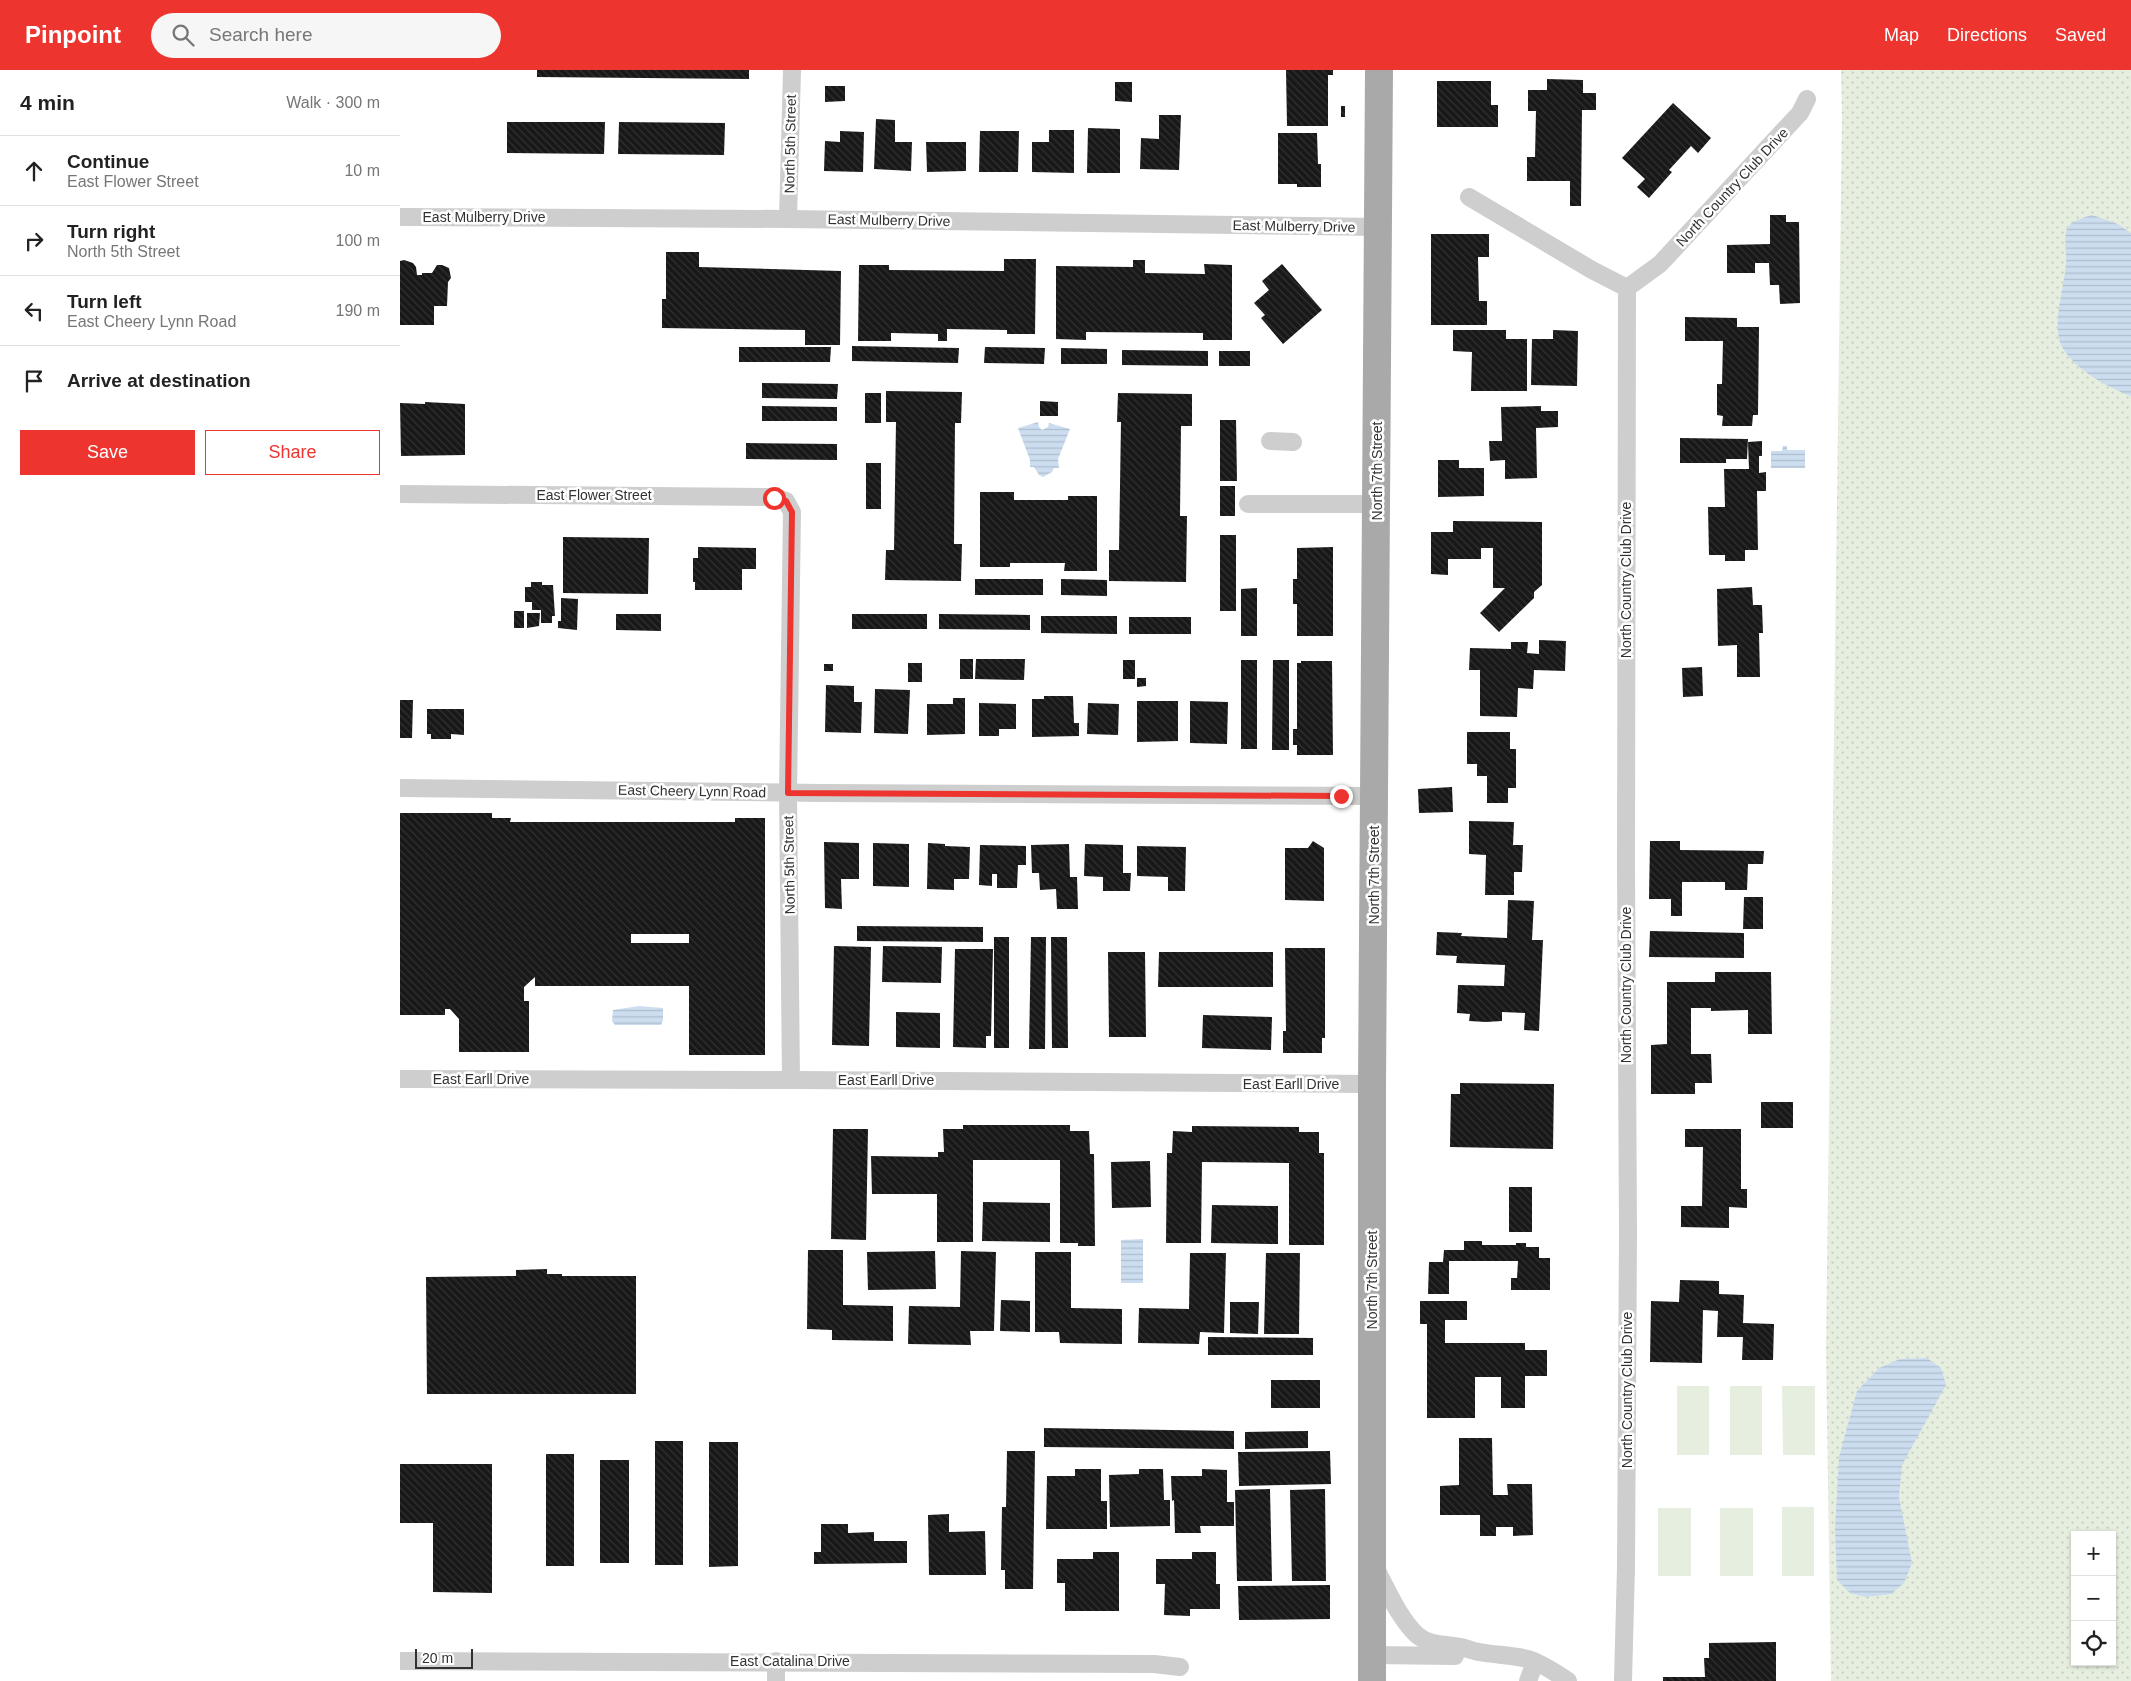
<!DOCTYPE html>
<html lang="en">
<head>
<meta charset="utf-8">
<style>
  :root { --surface:#fff; --page:#f6f6f6; --text:#222; --muted:#767676; --line:#e0e0e0; --accent:#ee342e }
  body { margin:0; font-family:Helvetica,sans-serif; background:var(--page); color:var(--text) }
  .controls { position:absolute; right:15px; bottom:15px; display:grid; overflow:hidden; border-radius:0px; box-shadow:0 1px 4px #0004 }
  .controls button { width:45px; height:45px; display:grid; place-items:center; padding:0; border:0; border-bottom:1px solid var(--line); background:var(--surface); color:var(--text); font:25px sans-serif }
  .scale { position:absolute; left:15px; bottom:12px; width:58px; box-sizing:border-box; padding-left:5px; border:2px solid #313131; border-top:0; font-size:14px; line-height:18px; white-space:nowrap; color:#313131; -webkit-text-stroke:4px #fff; paint-order:stroke }
  .stop { position:absolute; width:15px; height:15px; margin:-11px; border:4px solid #ee342e; border-radius:50%; background:#fff }
  .stop.end { background:#ee342e; border-color:#fff; box-shadow:0 1px 5px #0008 }
  .list { margin:0; padding:0; list-style:none }
  h2 { display:flex; justify-content:space-between; align-items:center; height:65px; margin:0; padding:0 20px; font-size:21px }
  h2 small { font-size:16px; font-weight:400; color:var(--muted) }
  .list li { display:grid; grid-template-columns:32px 1fr auto; gap:15px; align-items:center; box-sizing:border-box; height:70px; padding:0 20px; border-top:1px solid var(--line) }
  .list b { display:block; font-size:19px; white-space:nowrap }
  .list p { margin:0; font-size:16px; white-space:nowrap; color:var(--muted) }
  .list em { font-size:16px; font-style:normal; color:var(--muted) }
  .actions { display:flex; gap:10px; padding:15px 20px }
  .actions a { flex:1; padding:11px 0; border:1px solid var(--accent); border-radius:0px; text-align:center; font-size:18px; color:var(--accent) }
  .actions .main { background:var(--accent); color:#fff }
  .icon { flex:none; width:28px; height:28px; fill:none; stroke:currentColor; stroke-width:2; stroke-linecap:round; stroke-linejoin:round }
  .map { position:relative; flex:none; width:1731px; height:1611px; overflow:hidden }
  header { display:flex; align-items:center; gap:30px; box-sizing:border-box; height:70px; padding:0 25px; background:var(--accent); color:#fff }
  header strong { font-size:24px }
  nav { display:flex; gap:28px; margin-inline-start:auto; font-size:18px }
  .search { width:350px; height:45px; background:var(--page); display:flex; align-items:center; gap:12px; box-sizing:border-box; padding:0 18px; border-radius:28px; color:var(--muted); font-size:19px }
  main { display:flex }
  aside { flex:1; background:var(--surface) }
  .map>svg:first-child { display:block }
  .grass { fill:url(#grass-dots); fill-rule:evenodd }
  .pitch { fill:#e6eedf }
  .water { fill:url(#water-rules) }
  .building { fill:url(#building-back-hatch); fill-rule:evenodd }
  .lines { fill:none; stroke-linecap:round; stroke-linejoin:round }
  .minor { stroke:#cecece; stroke-width:18 }
  .primary { stroke:#a9a9a9; stroke-width:28 }
  .route { stroke:#ee342e; stroke-width:6 }
  .labels { text-anchor:middle; dominant-baseline:central; stroke-width:5; stroke-linejoin:round; paint-order:stroke }
  .street-label { font-size:14px; fill:#313131; stroke:#fff }
</style>
</head>
<body>
<header>
<strong>Pinpoint</strong>
<div class="search"><svg class="icon" aria-label="search" viewBox="0 0 24 24"><circle cx="10" cy="10" r="6"/><path d="M15 15l6 6"/></svg>Search here</div>
<nav><a>Map</a><a>Directions</a><a>Saved</a></nav>
</header>
<main>
<aside>
<h2>4 min<small>Walk · 300 m</small></h2>
<ul class="list">
<li><svg class="icon" aria-label="ahead" viewBox="0 0 24 24"><path d="M12 20V5M6 11l6-6 6 6"/></svg><div><b>Continue</b><p>East Flower Street</p></div><em>10 m</em></li>
<li><svg class="icon" aria-label="right" viewBox="0 0 24 24"><path d="M7 20v-9h11M14 6l5 5-5 5"/></svg><div><b>Turn right</b><p>North 5th Street</p></div><em>100 m</em></li>
<li><svg class="icon" aria-label="left" viewBox="0 0 24 24"><path d="M17 20v-9H6M10 6l-5 5 5 5"/></svg><div><b>Turn left</b><p>East Cheery Lynn Road</p></div><em>190 m</em></li>
<li><svg class="icon" aria-label="arrive" viewBox="0 0 24 24"><path d="M6 21V4h12l-3 4 3 4H6"/></svg><div><b>Arrive at destination</b></div></li>
</ul>
<div class="actions"><a class="main">Save</a><a>Share</a></div>
</aside>
<div class="map">
<svg width="1731" height="1611" viewBox="0 0 1731 1611">
  <defs>
    <pattern id="grass-dots" width="8" height="8" patternUnits="userSpaceOnUse" patternTransform="scale(1.25)"><rect width="8" height="8" fill="#e6eedf"/><path d="M2 2h.1M6 6h.1" fill="none" stroke="#c6cdc0" stroke-width="1.8" stroke-linecap="round"/></pattern>
    <pattern id="water-rules" width="6" height="5" patternUnits="userSpaceOnUse" patternTransform="scale(1.25)"><rect width="6" height="5" fill="#cbddef"/><path d="M0 2.5h6" fill="none" stroke="#afbecd"/></pattern>
    <pattern id="building-back-hatch" width="6" height="6" patternUnits="userSpaceOnUse" patternTransform="scale(1.25)"><rect width="6" height="6" fill="#181818"/><path d="M-1 5l2 2M0 0l6 6M5-1l2 2" fill="none" stroke="#313131"/></pattern>
  </defs>
  <rect width="100%" height="100%" fill="#fff"/>
  <path class="grass" d="M1441 0H1731V1611H1431L1426 1279 1442 46ZM1675 1465H1712V1592H1675Z"/>
  <g class="pitch">
    <rect x="1277" y="1316" width="32" height="69"/>
    <rect x="1330" y="1316" width="32" height="69"/>
    <path d="M1382 1316H1415V1385H1383Z"/>
    <rect x="1382" y="1437" width="32" height="69"/>
    <rect x="1258" y="1438" width="33" height="68"/>
    <rect x="1320" y="1438" width="33" height="68"/>
  </g>
  <g class="water">
    <path d="M1692 145 1718 154 1731 163V326C1707 317 1673 299 1661 275 1652 255 1664 216 1666 195 1667 186 1663 164 1668 157 1673 150 1685 147 1692 145Z"/>
    <path d="M638 352 639 357 642 360 648 357 649 353 670 359 658 389 659 398H654L652 402 643 407 639 405 634 397H630V390L618 358Z"/>
    <path d="M1383 376H1387V380H1405V398H1371V381H1382Z"/>
    <path d="M239 936 263 938V950L261 955H215L212 951 213 940Z"/>
    <path d="M743 1169V1213H721V1170Z"/>
    <path d="M1527 1288 1541 1298 1546 1315 1502 1395 1499 1427 1512 1493 1504 1513 1491 1524 1466 1527 1450 1523 1437 1510 1435 1459 1439 1387 1457 1321 1479 1298 1500 1289Z"/>
  </g>
  <g class="building">
    <path d="M137 0H349V9L137 7Z"/>
    <path d="M886 0H933V5H928V56H887Z"/>
    <path d="M1147 9 1183 10V23H1196V40H1182L1181 136H1170V111H1127V87H1135L1136 41H1128V20H1147Z"/>
    <path d="M1037 11H1091V35H1098V57H1037Z"/>
    <path d="M715 12H732V32L715 31Z"/>
    <path d="M425 16H445V31L425 32Z"/>
    <path d="M1273 33 1311 68 1298 83 1291 76 1269 100 1272 102 1249 128 1237 117 1245 109 1222 88Z"/>
    <rect x="941" y="36" width="4" height="11"/>
    <path d="M759 45H781L779 100 740 99 741 68 759 69Z"/>
    <path d="M476 49 495 50V72H512L511 101 474 99Z"/>
    <path d="M107 52H205L204 84 107 83Z"/>
    <path d="M219 52 325 53 324 85 218 84Z"/>
    <path d="M688 58 720 59V103H687Z"/>
    <path d="M649 60H674V103L632 102V72H649Z"/>
    <path d="M440 61 464 62 463 102 424 101 425 71 440 72Z"/>
    <path d="M580 61H619L618 102H579Z"/>
    <path d="M878 63H917L918 94H921V117H897V114H878Z"/>
    <path d="M526 72H566V101L527 102Z"/>
    <path d="M1370 145H1386V152H1399L1400 233 1380 234 1379 215H1370L1369 193H1355V203H1327V175L1370 174Z"/>
    <path d="M1031 164H1089V187H1078L1079 231H1087V255H1031Z"/>
    <path d="M266 182H299V197L441 201 440 275H405V260L262 258V229H266Z"/>
    <path d="M604 189H636L635 264H607V260L547 259V271H538V264L491 263V271H458L459 195H489V200L604 201Z"/>
    <path d="M4 190 13 193 16 197 17 205H22V203H32L37 195H42L49 198 51 208 48 212 47 236H34V255H0V191Z"/>
    <path d="M733 190H745V203L805 204 804 194 832 195V270H803V263L686 262V270L656 269V196L733 197Z"/>
    <path d="M882 194 922 240 883 274 861 248 865 245 854 233 869 220 862 211Z"/>
    <path d="M1285 247 1337 248V257H1359L1358 345H1353L1352 356H1322L1323 346 1317 345V314H1322L1323 271H1285Z"/>
    <path d="M1053 260H1106V269H1127V321H1071L1072 282 1053 281Z"/>
    <path d="M1153 260 1178 261 1177 316 1131 315 1132 269H1153Z"/>
    <path d="M452 276 559 278 558 293 452 291Z"/>
    <path d="M339 277H431L430 292H339Z"/>
    <path d="M585 277 645 278 644 294 584 293Z"/>
    <path d="M661 278 707 279V294H661Z"/>
    <path d="M722 280 808 281V296L722 295Z"/>
    <rect x="819" y="281" width="31" height="15"/>
    <path d="M362 313 438 314 437 329 362 328Z"/>
    <path d="M486 321 562 322 561 353H555L554 474H562L561 511 485 510 486 480H494L496 352H486Z"/>
    <rect x="465" y="323" width="16" height="30"/>
    <path d="M718 323 792 324V356H781L780 446H787L786 512 709 511V480H719L721 352H717Z"/>
    <path d="M640 331 658 332V346H640Z"/>
    <path d="M25 332 65 334V385L1 386 0 333 25 334Z"/>
    <path d="M362 336 437 337V351H362Z"/>
    <path d="M1141 336V341H1158V357L1136 358 1137 408 1105 409V390L1090 391 1089 371H1102L1101 337Z"/>
    <path d="M820 350H836L837 411H820Z"/>
    <path d="M1280 368 1348 369 1347 389H1326V393H1280Z"/>
    <path d="M1362 371V386H1359V403L1366 402V421H1357L1358 480H1345V491H1325V485H1309L1308 437H1325L1324 399H1349L1348 372Z"/>
    <path d="M346 373 437 374V390L346 389Z"/>
    <path d="M1038 390H1059V398H1084V426L1038 427Z"/>
    <rect x="466" y="393" width="15" height="46"/>
    <rect x="820" y="416" width="15" height="30"/>
    <path d="M580 422H614V430H668V426H697V501H664L665 493H610V497H580Z"/>
    <path d="M1053 451 1142 452V515L1134 522V528L1099 562 1080 543 1105 518H1093V478H1081V489H1048V505L1031 504V462H1053Z"/>
    <rect x="820" y="465" width="16" height="76"/>
    <path d="M163 467 249 468 248 524 163 523Z"/>
    <path d="M298 477 356 478V499H342V520H295V512H293V488H298Z"/>
    <path d="M933 477V566H897V534H893V509H897V478Z"/>
    <rect x="575" y="509" width="68" height="16"/>
    <path d="M661 509 707 510V526L661 525Z"/>
    <path d="M131 512H142V515H153L155 546H152V553H141V540H132V532H125V517H131Z"/>
    <path d="M1352 517 1353 535H1362L1363 563H1359L1360 607H1337V575L1318 576 1317 519Z"/>
    <path d="M857 518V566H841V519Z"/>
    <path d="M161 528 178 529 177 560 158 558V551H161Z"/>
    <rect x="114" y="541" width="10" height="17"/>
    <path d="M127 543H140L139 556 127 558Z"/>
    <path d="M216 544H261V561L216 560Z"/>
    <rect x="452" y="544" width="75" height="15"/>
    <path d="M539 544 630 545V560L539 559Z"/>
    <path d="M641 546H717V564L641 563Z"/>
    <rect x="729" y="547" width="62" height="17"/>
    <path d="M1139 570 1166 571 1165 601 1134 600 1133 619 1118 618 1117 647 1080 646V600H1069L1070 578 1111 579V572H1128L1127 583 1139 584Z"/>
    <rect x="560" y="589" width="13" height="20"/>
    <path d="M576 589H625L624 610 575 609Z"/>
    <rect x="723" y="590" width="12" height="19"/>
    <rect x="841" y="590" width="16" height="89"/>
    <path d="M873 590H889V680H872Z"/>
    <path d="M901 591H932L933 685H897V675H893V659H897V593H901Z"/>
    <rect x="508" y="593" width="14" height="19"/>
    <rect x="424" y="594" width="9" height="7"/>
    <path d="M1302 597 1303 626 1283 627 1282 598Z"/>
    <path d="M737 608H746V616L737 617Z"/>
    <path d="M426 615 454 616V632H462L461 663 425 662Z"/>
    <path d="M475 619 510 620 508 664 474 663Z"/>
    <path d="M644 626H673L674 653H679V666L632 667V629H644Z"/>
    <path d="M553 628H565V664L527 665V634H553Z"/>
    <path d="M0 630H13L12 668H0Z"/>
    <path d="M737 631H778V671L737 672Z"/>
    <path d="M790 631 828 632 827 674 790 673Z"/>
    <path d="M579 633 616 634V659H599V666H579Z"/>
    <path d="M688 633 719 634 718 665 687 664Z"/>
    <path d="M27 639H64V665L51 664V669H31V664H27Z"/>
    <path d="M1067 662H1110V679H1116V718H1108V733H1087V706H1077V694H1067Z"/>
    <path d="M1052 717 1053 742 1019 743 1018 719Z"/>
    <path d="M0 743H92V748H111L110 752H335V748H365V985H289V916H135V907L124 917V931H129V982H59V949L50 939H45V945H0ZM231 864H289V873H231Z"/>
    <path d="M1069 751 1114 752 1113 775H1123L1122 802H1114V825H1085L1086 785 1069 784Z"/>
    <path d="M913 771 924 778V831L885 830V778H908Z"/>
    <path d="M1250 771H1280V780L1364 781 1363 794H1348L1347 820H1325V812H1282V846H1271V829H1249Z"/>
    <path d="M424 772 459 773V809H441L442 839 425 838Z"/>
    <path d="M473 773 509 774V817L473 816Z"/>
    <path d="M528 773 545 774V776L570 777 569 809H554V820L527 819Z"/>
    <path d="M669 774 670 807H677L678 839H657L656 819 640 820 639 803H632L631 775Z"/>
    <path d="M685 774 723 775V803H731L730 821H703V807L684 806Z"/>
    <path d="M580 775 626 776V795H618L617 818H597V804H592V816L579 815Z"/>
    <path d="M737 776 786 777 785 821H768V807L737 806Z"/>
    <path d="M1344 827H1363V859H1343Z"/>
    <path d="M1108 830 1134 831 1132 870H1143L1139 961 1124 960 1125 943 1102 942V951L1086 952 1069 951 1070 944 1057 943 1058 915 1104 916 1105 895 1056 893 1057 886 1036 885 1037 862 1062 863 1061 866 1107 868Z"/>
    <path d="M457 856 583 857V872L457 871Z"/>
    <path d="M1250 861 1344 863V888L1249 887Z"/>
    <rect x="594" y="867" width="15" height="111"/>
    <path d="M631 867H646L645 979H629Z"/>
    <path d="M651 867H667L668 978H652Z"/>
    <path d="M434 876 471 877 469 976 432 975Z"/>
    <path d="M483 876 542 877 541 913 482 912Z"/>
    <path d="M885 878H925V968H922V983H883V961H886Z"/>
    <path d="M555 879H593L591 966H586V978L553 977Z"/>
    <path d="M708 882H745L746 967H709Z"/>
    <path d="M759 882H873V917H758Z"/>
    <path d="M1315 902H1371L1372 964H1348V940L1311 941V938H1291V984H1311L1312 1013H1295V1024H1251V975L1267 974V912H1315Z"/>
    <path d="M496 942 540 943V978L496 977Z"/>
    <path d="M803 945 872 947 871 980 802 978Z"/>
    <path d="M1060 1013 1154 1014 1153 1079 1050 1077 1051 1024H1060Z"/>
    <rect x="1361" y="1032" width="32" height="26"/>
    <path d="M563 1055H670V1061H689L690 1084H694L695 1176H678V1173H660V1090H573V1172H537V1124H472L471 1086 538 1087V1082H544L543 1059H563Z"/>
    <path d="M792 1056 899 1057V1062H919V1083H924V1175H889V1093L802 1092 801 1173H766L767 1083H772L773 1061 792 1062Z"/>
    <path d="M433 1059H468L466 1170 431 1169Z"/>
    <path d="M1285 1059H1341V1119H1347V1138L1329 1137V1158L1281 1157V1136H1302L1303 1077H1285Z"/>
    <path d="M750 1091 751 1137 712 1138 711 1092Z"/>
    <rect x="1109" y="1117" width="23" height="45"/>
    <path d="M583 1132 650 1133V1172L582 1171Z"/>
    <path d="M812 1135 878 1136V1174L811 1173Z"/>
    <path d="M1064 1171H1082V1175H1116V1173H1126V1177H1139V1188H1150V1220H1111V1208H1117L1118 1191H1049V1224H1028L1029 1192H1043L1044 1180H1064Z"/>
    <path d="M408 1180H443V1235L493 1236V1271L432 1270V1260L407 1259Z"/>
    <path d="M535 1181 536 1219 468 1220 467 1182Z"/>
    <path d="M561 1181 596 1182 594 1261H570L571 1275 508 1274 509 1236 560 1237Z"/>
    <path d="M635 1182H671V1238L722 1239V1274L660 1273 659 1262H635Z"/>
    <path d="M790 1183H826L824 1263 800 1262 799 1274 738 1273 739 1238 789 1239Z"/>
    <path d="M866 1183H900L899 1264H864Z"/>
    <path d="M147 1199V1204H162V1206H236V1324H27L26 1207 116 1206V1200Z"/>
    <path d="M1280 1210 1319 1211V1224L1344 1225 1343 1253 1374 1254 1373 1290H1342L1343 1267H1317L1318 1241 1303 1240 1302 1293 1250 1292 1251 1231 1279 1232Z"/>
    <path d="M601 1230 630 1231V1262L600 1261Z"/>
    <path d="M1020 1231H1067V1250H1045V1273H1125V1280H1147V1306H1125V1338H1101V1307H1075V1348H1027V1254H1020Z"/>
    <path d="M830 1232H859L858 1264 830 1263Z"/>
    <path d="M808 1267 913 1268V1285H808Z"/>
    <rect x="871" y="1310" width="49" height="28"/>
    <path d="M644 1358 834 1361V1379L644 1377Z"/>
    <path d="M908 1361V1378L845 1379V1362Z"/>
    <path d="M1059 1368H1092L1093 1425H1108L1107 1414H1132L1133 1465 1113 1466V1457H1096V1466H1080V1445H1040V1416L1059 1415Z"/>
    <rect x="255" y="1371" width="28" height="124"/>
    <path d="M309 1372H338V1496L309 1497Z"/>
    <path d="M607 1381H635L633 1519H605V1500H601L602 1437H606Z"/>
    <path d="M930 1381 931 1414 839 1416 838 1382Z"/>
    <rect x="146" y="1384" width="28" height="112"/>
    <rect x="200" y="1390" width="29" height="103"/>
    <path d="M0 1394H92V1523L33 1522V1453H0Z"/>
    <path d="M675 1399H701V1431H707V1459H646L647 1406H675Z"/>
    <path d="M739 1399H763L764 1430H770V1456L710 1457 709 1405 739 1404Z"/>
    <path d="M802 1399 827 1400V1432H834V1456H800L801 1463H775L774 1430 772 1431 771 1406H802Z"/>
    <path d="M870 1419 872 1511H837L835 1420Z"/>
    <path d="M925 1419 926 1511H892L890 1420Z"/>
    <path d="M549 1444V1462L585 1461 586 1505H529L528 1445Z"/>
    <path d="M421 1454H448V1463L474 1462V1471H507V1493L414 1494V1482H421Z"/>
    <path d="M693 1482H719V1541H665V1513H657V1489H693Z"/>
    <path d="M792 1482H816V1514H820V1539H790V1546L764 1545 765 1514H756V1489H792Z"/>
    <path d="M930 1515V1549L839 1550 838 1516Z"/>
    <path d="M1376 1572V1611H1263V1607H1305L1304 1588H1309V1573Z"/>
  </g>
  <g class="lines">
    <g class="minor">
      <path d="M1069 127 1192 200 1227 218"/>
      <path d="M0 147 388 149 979 157"/>
      <path d="M388 149 392 0"/>
      <path d="M870 371 893 372"/>
      <path d="M0 424 374 427 386 431 392 442 388 723 391 1010"/>
      <path d="M848 434H976"/>
      <path d="M0 718 422 723 975 726"/>
      <path d="M0 1009 397 1010 972 1014"/>
      <path d="M975 1497C987 1519 998 1547 1017 1565 1030 1576 1045 1574 1060 1577 1067 1578 1072 1581 1079 1582 1095 1585 1112 1585 1128 1589 1143 1594 1155 1602 1168 1611"/>
      <path d="M972 1585 1055 1586"/>
      <path d="M0 1591 754 1594 780 1597"/>
      <path d="M376 1591V1611"/>
      <path d="M1128 1611 1135 1592"/>
      <path d="M1223 1611 1226 1497 1228 1162 1226 795 1227 218 1260 194 1400 43 1407 29"/>
    </g>
    <path class="primary" d="M972 1611V1014L979 0"/>
  </g>
  <g class="lines">
    <path class="route" d="M374 428 386 431 392 442 388 723 941 726"/>
  </g>
  <g class="labels">
    <g class="street-label">
      <text transform="translate(390 74) rotate(-89)">North 5th Street</text>
      <text transform="translate(1332 117) rotate(-47)">North Country Club Drive</text>
      <text x="84" y="147">East Mulberry Drive</text>
      <text transform="translate(489 150) rotate(1)">East Mulberry Drive</text>
      <text transform="translate(894 156) rotate(1)">East Mulberry Drive</text>
      <text transform="translate(977 401) rotate(-90)">North 7th Street</text>
      <text x="194" y="425">East Flower Street</text>
      <text transform="translate(1226 510) rotate(-90)">North Country Club Drive</text>
      <text transform="translate(292 721) rotate(1)">East Cheery Lynn Road</text>
      <text transform="translate(389 795) rotate(-91)">North 5th Street</text>
      <text transform="translate(974 805) rotate(-90)">North 7th Street</text>
      <text transform="translate(1226 915) rotate(-90)">North Country Club Drive</text>
      <text x="81" y="1009">East Earll Drive</text>
      <text x="486" y="1010">East Earll Drive</text>
      <text x="891" y="1014">East Earll Drive</text>
      <text transform="translate(972 1210) rotate(-90)">North 7th Street</text>
      <text transform="translate(1227 1320) rotate(-90)">North Country Club Drive</text>
      <text x="390" y="1591">East Catalina Drive</text>
    </g>
  </g>
</svg>
<div class="controls">
<button>+</button>
<button>−</button>
<button><svg class="icon" aria-label="locate" viewBox="0 0 24 24"><circle cx="12" cy="12" r="6"/><path d="M12 2v4M12 18v4M2 12h4M18 12h4"/></svg></button>
</div>
<div class="scale">20 m</div>
<div class="stop" style="left:374px;top:428px"></div>
<div class="stop end" style="left:941px;top:726px"></div>
</div>
</main>
</body>
</html>
